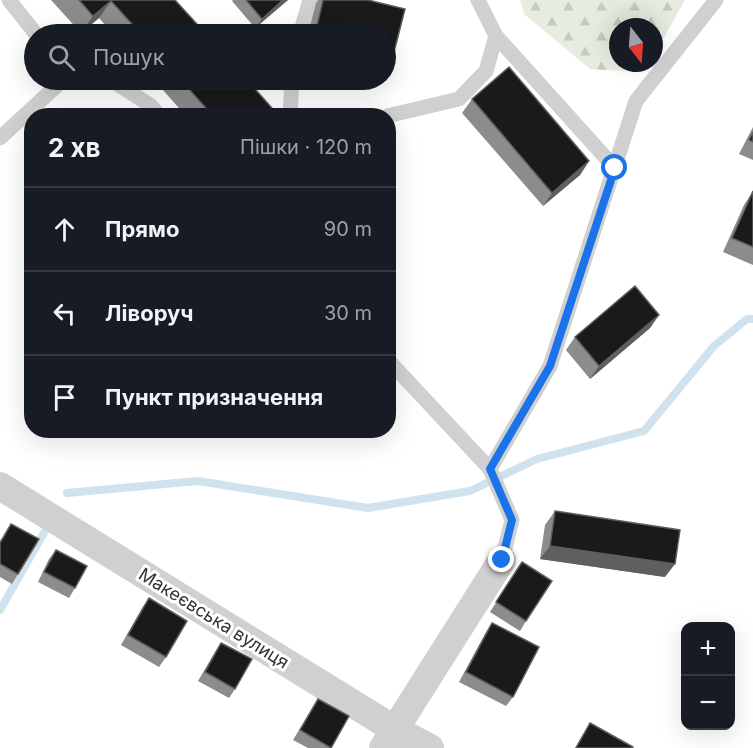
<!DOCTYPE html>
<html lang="uk">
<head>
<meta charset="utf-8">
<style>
  :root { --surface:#171b24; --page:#242831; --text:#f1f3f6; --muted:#9ea1a6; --line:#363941 }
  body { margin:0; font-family:Inter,sans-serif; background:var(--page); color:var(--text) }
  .controls { position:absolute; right:18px; bottom:18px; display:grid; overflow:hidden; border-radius:12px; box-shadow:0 6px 24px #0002 }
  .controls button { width:54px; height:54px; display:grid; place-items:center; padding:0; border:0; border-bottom:2px solid var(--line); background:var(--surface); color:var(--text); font:30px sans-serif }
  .compass { position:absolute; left:609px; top:18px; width:54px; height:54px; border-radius:50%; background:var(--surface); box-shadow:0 6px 24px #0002; rotate:163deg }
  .stop { position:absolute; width:18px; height:18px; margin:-14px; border:4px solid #1a73e8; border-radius:50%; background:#fff }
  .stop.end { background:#1a73e8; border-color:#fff; box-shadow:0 2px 6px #0008 }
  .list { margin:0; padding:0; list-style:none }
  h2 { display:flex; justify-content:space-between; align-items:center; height:78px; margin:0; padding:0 24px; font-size:26px }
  h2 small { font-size:20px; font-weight:400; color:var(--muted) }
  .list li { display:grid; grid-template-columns:39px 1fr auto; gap:18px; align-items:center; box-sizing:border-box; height:84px; padding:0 24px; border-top:2px solid var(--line) }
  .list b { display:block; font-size:22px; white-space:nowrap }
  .list em { font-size:20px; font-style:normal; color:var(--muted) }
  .icon { flex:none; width:33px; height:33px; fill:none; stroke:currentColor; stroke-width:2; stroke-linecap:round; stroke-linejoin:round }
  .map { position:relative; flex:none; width:753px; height:748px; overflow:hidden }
  .search { position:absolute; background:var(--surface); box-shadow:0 6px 24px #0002; left:24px; top:24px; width:372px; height:66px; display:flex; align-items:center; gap:15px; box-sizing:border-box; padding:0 21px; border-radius:33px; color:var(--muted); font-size:22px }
  .panel { position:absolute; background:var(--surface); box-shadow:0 6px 24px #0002; left:24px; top:108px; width:372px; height:330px; border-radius:24px }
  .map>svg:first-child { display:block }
  .forest { fill:url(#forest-firs) }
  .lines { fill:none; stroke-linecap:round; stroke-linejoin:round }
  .stream { stroke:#cfe2ee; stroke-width:8 }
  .lane { stroke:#d0d0d0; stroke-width:15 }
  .street { stroke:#d0d0d0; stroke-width:28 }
  .wall { fill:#8c8c8c }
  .shaded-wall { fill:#5f5f5f }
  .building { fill:#1a1a1a; stroke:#5f5f5f; stroke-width:1.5 }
  .route { stroke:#1a73e8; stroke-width:8 }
  .labels { text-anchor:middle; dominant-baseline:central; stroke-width:6; stroke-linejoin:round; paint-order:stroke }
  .street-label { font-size:18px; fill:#333; stroke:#fff }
</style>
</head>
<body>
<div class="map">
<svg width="753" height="748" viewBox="0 0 753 748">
  <defs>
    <pattern id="forest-firs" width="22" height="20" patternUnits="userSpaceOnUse" patternTransform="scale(1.5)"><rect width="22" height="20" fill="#e6ecdf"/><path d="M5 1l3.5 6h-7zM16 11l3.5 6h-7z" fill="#c6cbc0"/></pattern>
  </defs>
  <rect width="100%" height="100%" fill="#fff"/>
  <path class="forest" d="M520 0H685L654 55V27H618V63H649L645 72 590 69 524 14Z"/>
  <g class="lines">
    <g class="stream">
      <path d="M67 493 198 481 368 508 470 491 537 459 644 431 714 346 747 319H753"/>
      <path d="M0 610 45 531"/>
    </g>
    <g class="lane">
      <path d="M9 0 36 34"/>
      <path d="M478 0 496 36 615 168"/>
      <path d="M300 34 310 0"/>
      <path d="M111 80 150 105 160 116"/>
      <path d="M290 116 292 80"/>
      <path d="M387 116 459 99 486 71 496 36"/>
      <path d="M0 138 63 80"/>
      <path d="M388 360 490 469 550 366 636 101 716 0"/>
      <path d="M490 469 512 520 502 560"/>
    </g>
    <g class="street">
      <path d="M0 486 394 729 430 748"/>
      <path d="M383 748 502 560"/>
    </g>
  </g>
  <g class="wall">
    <path d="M51 0H175L206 34H113L99 18 81 33Z"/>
    <path d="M233 0H288L255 28 232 1Z"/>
    <path d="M318 0H368L395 48 386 62V34H308L316 3Z"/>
    <path d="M154 80H247L279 116H186Z"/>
    <path d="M472 99 589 161 580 175 543 206 462 113Z"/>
    <path d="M753 127V160L739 154Z"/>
    <path d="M753 191V265L723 252 744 205Z"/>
    <path d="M659 315 650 328 590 379 566 350 575 337Z"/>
    <path d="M555 511 665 577 540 559 545 525Z"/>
    <path d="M11 524 18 574 12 584 0 577V541Z"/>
    <path d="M56 550 75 588 69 598 38 582 49 559Z"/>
    <path d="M522 562 526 621 520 631 490 612Z"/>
    <path d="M149 598 166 657 159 667 121 645 142 608Z"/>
    <path d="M492 623 513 697 506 706 459 682 486 632Z"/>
    <path d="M221 643 235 689 229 698 198 681 215 652Z"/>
    <path d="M318 699 349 716 330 748H308L293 740Z"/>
    <path d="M590 723 632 748H575Z"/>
  </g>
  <g class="shaded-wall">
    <path d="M283 0H288L255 28 262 19Z"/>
    <path d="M111 1 99 18 81 33 93 16Z"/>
    <path d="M316 30 337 34H312Z"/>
    <path d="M386 46 395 48 386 62Z"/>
    <path d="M589 161 580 175 543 206 552 193Z"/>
    <path d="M659 315 650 328 590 379 599 366Z"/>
    <path d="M550 546 675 564 665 577 540 559Z"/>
  </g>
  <g class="building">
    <path d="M79 0H175L206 34H141L111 1 93 16Z"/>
    <path d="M246 0H283L262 19Z"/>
    <path d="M323 0H368L405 9 395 48 386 46V34H337L316 30Z"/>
    <path d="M509 67 589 161 552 193 472 99Z"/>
    <path d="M181 80H247L279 116H213Z"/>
    <path d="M753 132V142L749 140Z"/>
    <path d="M753 191V247L732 238Z"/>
    <path d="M635 286 659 315 599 366 575 337Z"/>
    <path d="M555 511 680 530 675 564 550 546Z"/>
    <path d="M11 524 39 539 18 574 0 564V543Z"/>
    <path d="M56 550 87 566 75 588 44 572Z"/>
    <path d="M522 562 552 581 526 621 496 602Z"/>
    <path d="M149 598 187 621 166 657 128 635Z"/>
    <path d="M492 623 539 647 513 697 466 672Z"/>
    <path d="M221 643 252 659 235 689 205 672Z"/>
    <path d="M318 699 349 716 331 748 300 730Z"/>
    <path d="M590 723 633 747 632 748H576Z"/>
  </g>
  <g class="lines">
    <path class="route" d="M502 560 512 520 490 469 550 366 615 168"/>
  </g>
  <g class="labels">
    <g class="street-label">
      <text transform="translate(214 618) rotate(32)">Макеєвська вулиця</text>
    </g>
  </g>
</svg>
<div class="controls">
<button>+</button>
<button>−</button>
</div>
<svg class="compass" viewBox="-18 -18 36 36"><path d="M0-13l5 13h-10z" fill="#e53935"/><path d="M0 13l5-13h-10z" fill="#9ea1a6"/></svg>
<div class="stop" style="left:615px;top:168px"></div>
<div class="stop end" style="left:502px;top:560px"></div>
<div class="search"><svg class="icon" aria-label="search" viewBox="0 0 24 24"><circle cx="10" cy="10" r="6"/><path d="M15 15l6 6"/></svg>Пошук</div>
<section class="panel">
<h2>2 хв<small>Пішки · 120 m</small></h2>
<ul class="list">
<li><svg class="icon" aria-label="ahead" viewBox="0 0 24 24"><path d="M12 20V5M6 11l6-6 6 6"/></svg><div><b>Прямо</b></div><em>90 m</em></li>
<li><svg class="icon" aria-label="left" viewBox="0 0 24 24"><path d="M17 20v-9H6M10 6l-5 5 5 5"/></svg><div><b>Ліворуч</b></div><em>30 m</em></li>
<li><svg class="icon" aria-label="arrive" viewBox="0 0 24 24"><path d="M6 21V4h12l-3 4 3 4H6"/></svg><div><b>Пункт призначення</b></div></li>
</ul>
</section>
</div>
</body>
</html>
